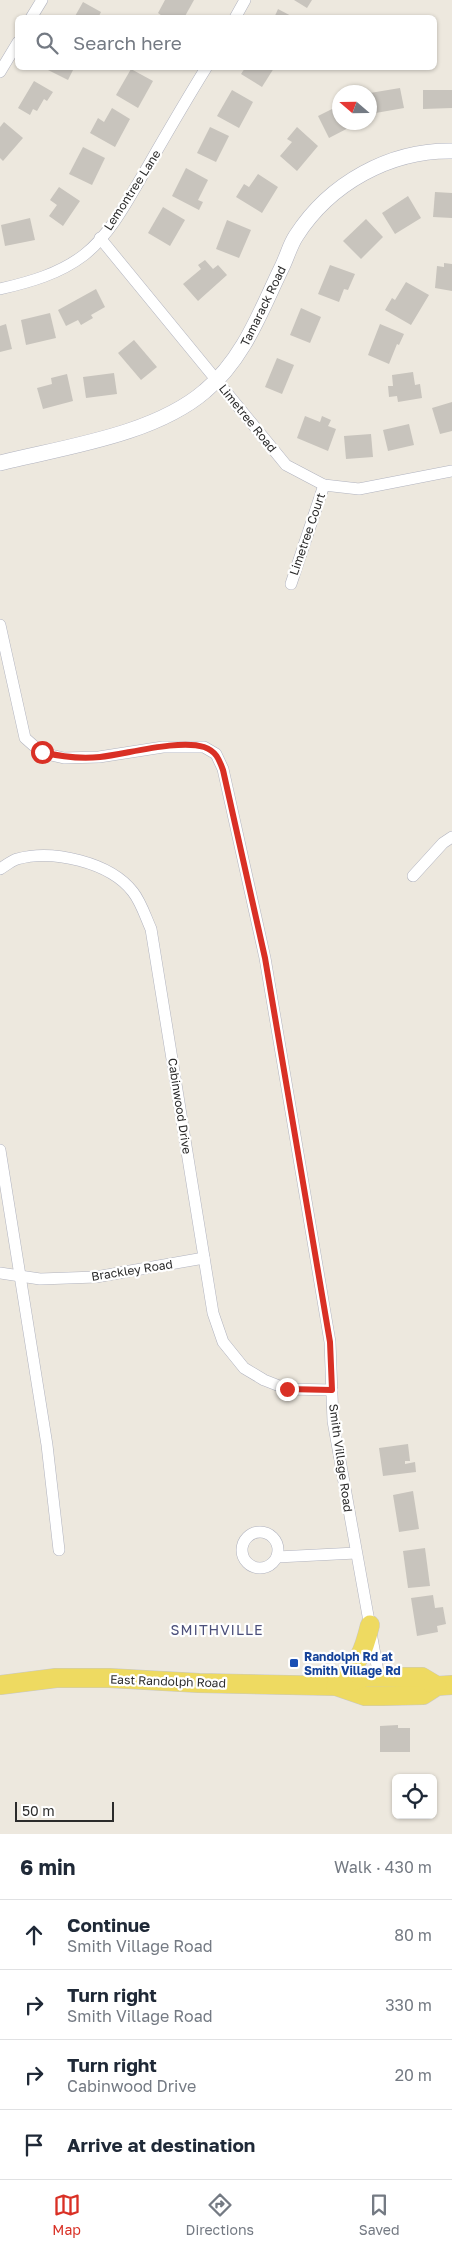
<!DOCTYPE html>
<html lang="en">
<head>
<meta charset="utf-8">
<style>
  :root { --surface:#fff; --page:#f2f2f3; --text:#1f2937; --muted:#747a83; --line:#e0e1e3; --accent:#d93025 }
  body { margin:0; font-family:"Golos Text",sans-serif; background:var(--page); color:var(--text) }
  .controls { position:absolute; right:15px; bottom:15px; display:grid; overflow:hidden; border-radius:8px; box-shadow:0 1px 4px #0004 }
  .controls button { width:45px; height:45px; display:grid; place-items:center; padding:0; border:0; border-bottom:1px solid var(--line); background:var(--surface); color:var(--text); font:25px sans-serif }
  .compass { position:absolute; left:332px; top:85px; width:45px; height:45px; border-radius:50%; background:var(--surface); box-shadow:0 1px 4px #0004; rotate:290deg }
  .scale { position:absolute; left:15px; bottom:12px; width:99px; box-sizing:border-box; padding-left:5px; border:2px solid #2b2b2b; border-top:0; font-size:14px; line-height:18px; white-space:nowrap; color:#2b2b2b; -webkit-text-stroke:4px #fff; paint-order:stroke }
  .stop { position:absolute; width:15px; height:15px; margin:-11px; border:4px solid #d93025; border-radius:50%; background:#fff }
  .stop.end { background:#d93025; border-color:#fff; box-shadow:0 1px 5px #0008 }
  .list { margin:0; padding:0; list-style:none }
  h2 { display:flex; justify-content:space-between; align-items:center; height:65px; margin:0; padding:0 20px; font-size:21px }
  h2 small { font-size:16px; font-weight:400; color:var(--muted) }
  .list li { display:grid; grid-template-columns:32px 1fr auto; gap:15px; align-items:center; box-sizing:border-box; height:70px; padding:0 20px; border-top:1px solid var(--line) }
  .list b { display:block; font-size:19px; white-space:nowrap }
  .list p { margin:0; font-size:16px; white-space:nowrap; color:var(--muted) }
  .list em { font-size:16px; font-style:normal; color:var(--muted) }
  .icon { flex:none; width:28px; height:28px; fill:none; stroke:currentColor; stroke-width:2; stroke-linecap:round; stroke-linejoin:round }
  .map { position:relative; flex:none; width:452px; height:1834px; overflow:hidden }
  .search { position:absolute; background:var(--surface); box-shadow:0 1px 4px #0004; left:15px; right:15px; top:15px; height:55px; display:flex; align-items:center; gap:12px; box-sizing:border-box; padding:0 18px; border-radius:8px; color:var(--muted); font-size:19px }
  .sheet { height:345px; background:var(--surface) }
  nav { display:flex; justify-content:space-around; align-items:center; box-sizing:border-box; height:70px; border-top:1px solid var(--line); background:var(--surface); font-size:14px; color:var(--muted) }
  nav a { display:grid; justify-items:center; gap:2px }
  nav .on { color:var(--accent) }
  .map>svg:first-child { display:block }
  .building { fill:#c8c4bd }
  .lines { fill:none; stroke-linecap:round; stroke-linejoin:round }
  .minor-casing { stroke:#b1b3bf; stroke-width:12 }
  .tertiary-casing { stroke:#b1b3bf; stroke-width:16 }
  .primary-casing { stroke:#c8c8c8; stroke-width:20 }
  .minor { stroke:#fff; stroke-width:11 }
  .tertiary { stroke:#fff; stroke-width:15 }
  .primary { stroke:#eeda61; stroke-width:19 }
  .route { stroke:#d93025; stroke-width:6 }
  .transit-dot { fill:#1a4fb4; stroke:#fff; stroke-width:2 }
  .labels { text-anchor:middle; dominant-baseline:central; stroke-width:4.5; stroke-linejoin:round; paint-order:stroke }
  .street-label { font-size:12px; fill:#2b2b2b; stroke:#fff }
  .transit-label { font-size:12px; font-weight:bold; fill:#164399; stroke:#fff; text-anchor:start }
  .neighbourhood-label { font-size:14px; letter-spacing:1px; fill:#4c507b; stroke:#fff }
</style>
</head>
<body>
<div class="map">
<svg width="452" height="1834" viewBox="0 0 452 1834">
  <rect width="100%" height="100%" fill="#ede8de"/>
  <g class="building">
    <path d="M165 0H194L184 18H165L158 13Z"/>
    <path d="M294 0H312L307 8Z"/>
    <path d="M83 2 101 12 98 18H74Z"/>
    <path d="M278 9 295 18H274Z"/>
    <path d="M44 68H74L68 80Z"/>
    <path d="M245 68H274L262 87 241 74Z"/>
    <path d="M131 69 153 81 138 108 116 95Z"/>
    <path d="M34 81 53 92 47 101 44 99 37 111 33 109 30 115 18 108Z"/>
    <path d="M400 88 404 108 370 114V93Z"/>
    <path d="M232 90 253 102 239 128 217 116Z"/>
    <path d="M423 90H452V108L423 109Z"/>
    <path d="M340 105V122L356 124 329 138 318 116Z"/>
    <path d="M112 108 130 119 115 147 90 133 98 118 104 122Z"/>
    <path d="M4 122 23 138 3 161 0 158V127Z"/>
    <path d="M210 127 229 136 216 162 197 153Z"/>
    <path d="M297 127 318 146 297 171 280 156 292 142 287 139Z"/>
    <path d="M83 147 105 158 92 185 69 174Z"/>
    <path d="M186 168 208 180 198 200 203 202 199 210 172 196Z"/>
    <path d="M258 174 278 187 262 213 236 197 244 184 249 187Z"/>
    <path d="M59 187 80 201 63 226 49 216 57 205 50 200Z"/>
    <path d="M435 192 452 193V218L433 217Z"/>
    <path d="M408 196 421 218 395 234 382 213Z"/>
    <path d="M163 207 185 220 170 246 148 233Z"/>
    <path d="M30 218 35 240 5 246 1 225Z"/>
    <path d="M366 219 383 237 361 259 343 241Z"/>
    <path d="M227 220 251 230 239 258 216 249Z"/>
    <path d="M205 260 213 269 218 265 227 275 198 301 183 284 201 269 198 265Z"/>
    <path d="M444 263 452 264V291L435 288 437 266 444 267Z"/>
    <path d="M330 265 355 274 348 290 344 289 339 302 318 294Z"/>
    <path d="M406 282 429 295 411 325 385 310 392 298 395 300Z"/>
    <path d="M96 289 105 307 91 315 93 318 81 325 78 320 66 326 58 310Z"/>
    <path d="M301 308 321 317 310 343 290 335Z"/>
    <path d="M50 313 56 338 26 345 21 320Z"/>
    <path d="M6 324 12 349 0 352V326Z"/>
    <path d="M380 324 404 334 399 345 397 344 389 364 368 355Z"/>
    <path d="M134 340 157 367 141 380 118 353Z"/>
    <path d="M277 358 294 365 282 394 265 387Z"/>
    <path d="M413 372 415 385 420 384 422 398 398 402 397 396 389 397 388 386H393L392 375Z"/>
    <path d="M114 373 117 394 86 398 83 377Z"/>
    <path d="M67 374 73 401 43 409 37 388 52 384 51 378Z"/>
    <path d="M452 402V431L440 434 432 408Z"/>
    <path d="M305 416 320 422 322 416 331 420 328 426 336 429 328 451 297 438Z"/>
    <path d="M409 424 414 445 388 451 383 430Z"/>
    <path d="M371 434 373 457 346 459 344 436Z"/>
    <path d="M408 1444 410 1461H405V1464L415 1462 416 1472 383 1476 379 1448Z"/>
    <path d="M413 1491 419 1529 399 1532 393 1495Z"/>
    <path d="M425 1548 430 1586 408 1588 403 1551Z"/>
    <path d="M433 1595 435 1608 443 1607 446 1624 437 1626 438 1632 417 1636 411 1598Z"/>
    <path d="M398 1725V1728H410V1752H380V1726Z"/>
  </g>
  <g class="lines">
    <defs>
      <g id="minor">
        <path d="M31 18 42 0"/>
        <path d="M235 18 245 0"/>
        <path d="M0 72 18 42"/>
        <path d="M100 238 286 465 324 485 359 489 452 471"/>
        <path d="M0 289C30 282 59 274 84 255 112 233 130 196 148 166 167 133 186 100 206 68"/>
        <path d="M291 584 324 485"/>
        <path d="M0 625 25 738 42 753 64 758 99 757 163 747H204L216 754 223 769 265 958 330 1342 333 1421 379 1677"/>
        <path d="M0 869C5 866 11 861 17 859 52 849 110 862 133 892 141 902 146 918 151 929L213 1313 223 1342 244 1368 264 1380 287 1389 332 1390"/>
        <path d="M413 876 443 843 452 837"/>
        <path d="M0 1150 47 1445 59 1550"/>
        <path d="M0 1273 40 1279 96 1277 204 1258"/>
        <circle cx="260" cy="1550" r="18"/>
        <path d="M277 1557 356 1553"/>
      </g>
      <path id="tertiary" d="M0 463C64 447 154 435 205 391 244 359 261 310 282 267 287 257 290 245 296 236 330 183 390 150 452 151"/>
      <g id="primary">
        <path d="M0 1685 56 1678H109L199 1683 336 1686 365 1696H382L423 1695 437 1686 452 1685"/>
        <path d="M336 1686 366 1677H422L437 1686"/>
        <path d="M336 1686C358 1661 362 1658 370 1625"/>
      </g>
    </defs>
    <use href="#minor" class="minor-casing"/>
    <use href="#tertiary" class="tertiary-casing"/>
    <use href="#primary" class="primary-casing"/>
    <use href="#minor" class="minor"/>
    <use href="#tertiary" class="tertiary"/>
    <use href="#primary" class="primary"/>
  </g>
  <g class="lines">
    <path class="route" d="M42 752C62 757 80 759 100 757 127 754 179 739 204 747 216 751 219 759 223 770L265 958 330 1342 332 1390 287 1389"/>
  </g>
  <rect class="transit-dot" x="289" y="1658" width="10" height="10" rx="2.5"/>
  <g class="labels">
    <g class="street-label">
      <text transform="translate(132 190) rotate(-57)">Lemontree Lane</text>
      <text transform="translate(263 306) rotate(-64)">Tamarack Road</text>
      <text transform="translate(248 418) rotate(51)">Limetree Road</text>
      <text transform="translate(307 534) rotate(-71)">Limetree Court</text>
      <text transform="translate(180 1106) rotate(81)">Cabinwood Drive</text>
      <text transform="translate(132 1270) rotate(-9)">Brackley Road</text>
      <text transform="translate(341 1458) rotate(82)">Smith Village Road</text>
      <text transform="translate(168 1681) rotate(2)">East Randolph Road</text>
    </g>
    <g class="transit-label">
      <text x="304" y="1656">Randolph Rd at<tspan x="304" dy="14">Smith Village Rd</tspan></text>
    </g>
    <g class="neighbourhood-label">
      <text x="217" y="1629">SMITHVILLE</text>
    </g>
  </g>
</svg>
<div class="controls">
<button><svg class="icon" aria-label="locate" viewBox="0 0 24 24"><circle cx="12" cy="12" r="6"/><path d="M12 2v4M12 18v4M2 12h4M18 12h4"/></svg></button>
</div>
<svg class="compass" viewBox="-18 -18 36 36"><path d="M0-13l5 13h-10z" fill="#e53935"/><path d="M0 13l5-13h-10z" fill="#747a83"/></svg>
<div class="scale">50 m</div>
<div class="stop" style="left:42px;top:752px"></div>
<div class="stop end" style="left:287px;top:1389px"></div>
<div class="search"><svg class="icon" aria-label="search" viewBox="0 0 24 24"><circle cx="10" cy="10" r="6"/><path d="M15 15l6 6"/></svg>Search here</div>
</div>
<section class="sheet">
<h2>6 min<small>Walk · 430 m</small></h2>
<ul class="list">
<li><svg class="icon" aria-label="ahead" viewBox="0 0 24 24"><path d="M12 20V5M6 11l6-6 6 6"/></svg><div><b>Continue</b><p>Smith Village Road</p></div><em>80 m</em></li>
<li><svg class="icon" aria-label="right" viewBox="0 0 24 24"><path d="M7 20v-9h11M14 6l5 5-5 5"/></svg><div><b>Turn right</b><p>Smith Village Road</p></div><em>330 m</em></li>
<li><svg class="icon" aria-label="right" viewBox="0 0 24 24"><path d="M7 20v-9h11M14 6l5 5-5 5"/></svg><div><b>Turn right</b><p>Cabinwood Drive</p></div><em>20 m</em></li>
<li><svg class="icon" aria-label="arrive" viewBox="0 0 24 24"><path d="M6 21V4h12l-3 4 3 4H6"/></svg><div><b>Arrive at destination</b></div></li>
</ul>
</section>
<nav>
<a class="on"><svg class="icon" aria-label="map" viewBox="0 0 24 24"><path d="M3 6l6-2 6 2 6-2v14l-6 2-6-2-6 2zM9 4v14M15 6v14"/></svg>Map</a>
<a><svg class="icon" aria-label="directions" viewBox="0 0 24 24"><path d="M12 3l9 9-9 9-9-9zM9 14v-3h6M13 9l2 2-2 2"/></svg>Directions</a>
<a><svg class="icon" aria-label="saved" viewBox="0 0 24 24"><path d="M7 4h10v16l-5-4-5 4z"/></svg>Saved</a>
</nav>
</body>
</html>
